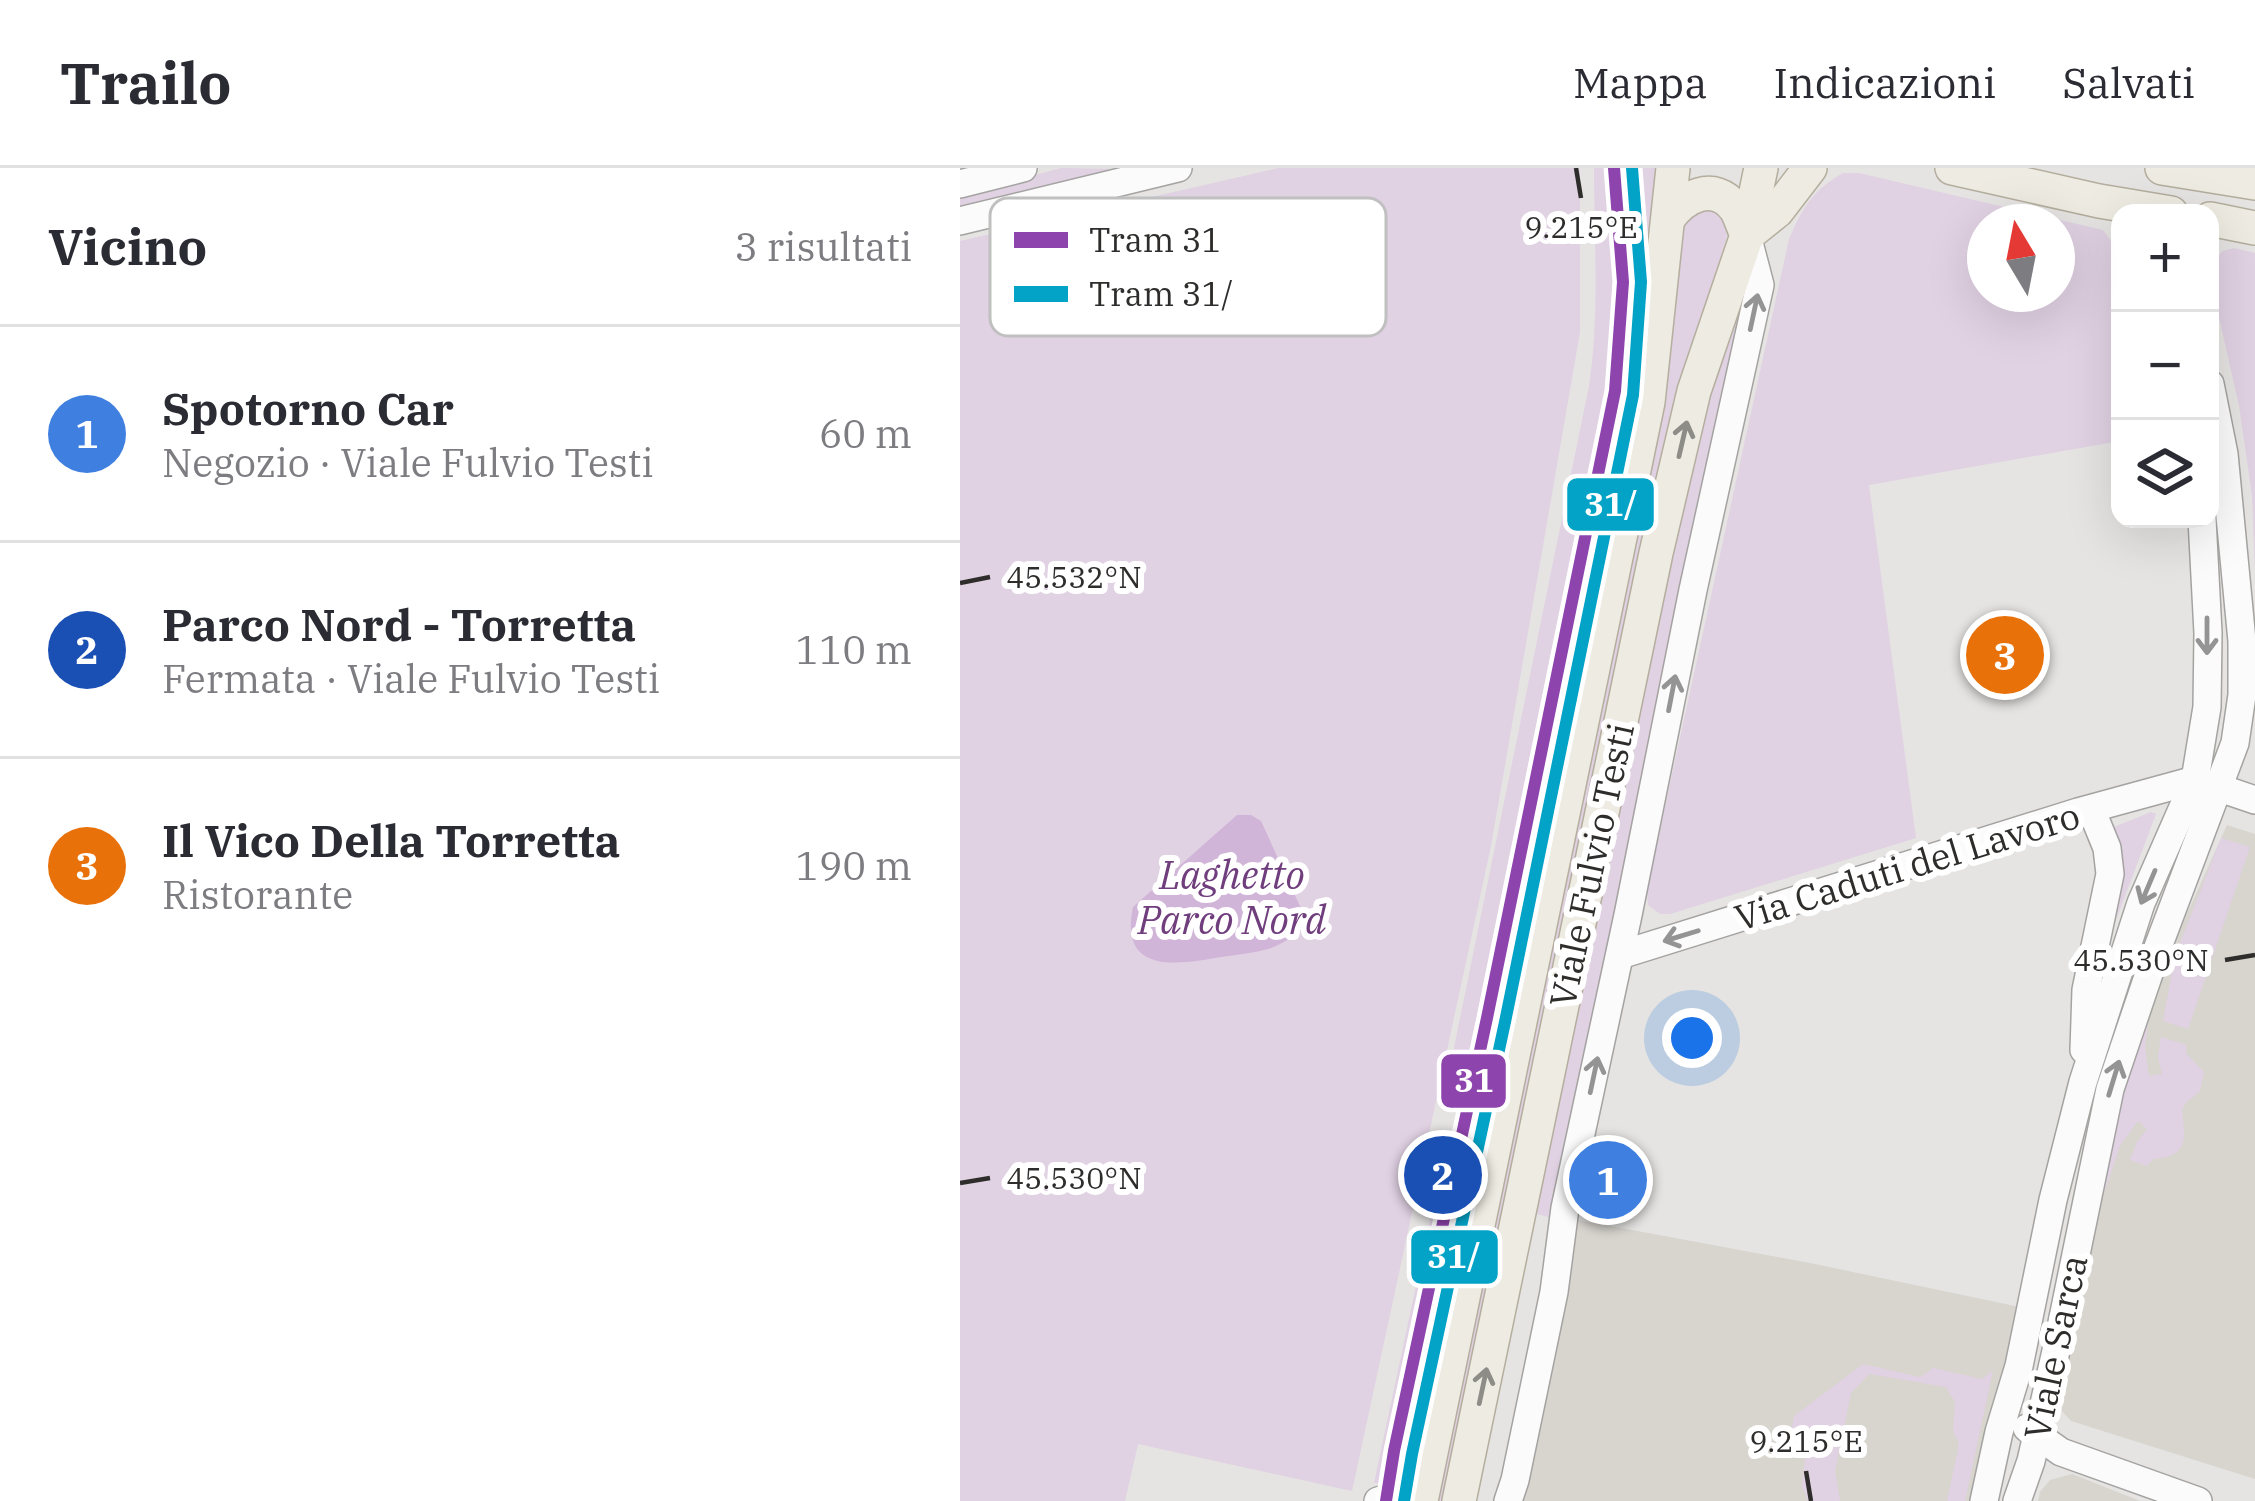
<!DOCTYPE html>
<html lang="it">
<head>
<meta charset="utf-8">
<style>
  :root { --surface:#fff; --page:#f2f2f3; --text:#2b2b33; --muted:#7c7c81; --line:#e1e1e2; --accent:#1a73e8 }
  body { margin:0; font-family:"IBM Plex Serif",serif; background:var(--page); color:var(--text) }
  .controls { position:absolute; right:36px; top:36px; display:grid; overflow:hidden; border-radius:24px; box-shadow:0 12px 48px #0002 }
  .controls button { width:108px; height:108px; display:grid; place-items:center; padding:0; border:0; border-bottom:3px solid var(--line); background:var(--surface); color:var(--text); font:60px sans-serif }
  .compass { position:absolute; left:1007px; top:36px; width:108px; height:108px; border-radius:50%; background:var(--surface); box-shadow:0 12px 48px #0002; rotate:350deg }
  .you { position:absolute; left:732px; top:870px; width:42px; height:42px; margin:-30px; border:9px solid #fff; border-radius:50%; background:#1a73e8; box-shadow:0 0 0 18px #1a73e833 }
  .badge { display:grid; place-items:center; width:78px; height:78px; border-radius:50%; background:var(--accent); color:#fff; font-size:39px; font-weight:700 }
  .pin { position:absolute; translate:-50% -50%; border:6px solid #fff; box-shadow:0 3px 12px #0006 }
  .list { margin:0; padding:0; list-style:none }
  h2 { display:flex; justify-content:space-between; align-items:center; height:156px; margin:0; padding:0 48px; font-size:51px }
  h2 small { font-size:39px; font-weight:400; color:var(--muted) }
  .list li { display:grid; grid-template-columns:78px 1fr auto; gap:36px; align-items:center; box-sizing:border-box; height:216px; padding:0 48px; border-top:3px solid var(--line) }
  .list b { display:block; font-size:45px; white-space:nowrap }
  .list p { margin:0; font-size:39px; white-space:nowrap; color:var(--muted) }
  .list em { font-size:39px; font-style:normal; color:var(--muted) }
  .icon { flex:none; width:66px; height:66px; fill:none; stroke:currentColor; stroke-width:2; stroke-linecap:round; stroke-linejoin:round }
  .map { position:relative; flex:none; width:1295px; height:1333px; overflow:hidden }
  header { display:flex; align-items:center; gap:72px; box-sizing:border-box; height:168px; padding:0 60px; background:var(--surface); border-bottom:3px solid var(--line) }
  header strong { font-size:57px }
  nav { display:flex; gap:66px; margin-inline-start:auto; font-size:42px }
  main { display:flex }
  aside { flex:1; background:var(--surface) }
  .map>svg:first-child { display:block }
  .built { fill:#d8d5cf }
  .green { fill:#e0d1e3; fill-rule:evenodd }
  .water { fill:#d1b5d8 }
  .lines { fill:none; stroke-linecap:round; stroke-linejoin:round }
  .minor-casing { stroke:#a4a3a1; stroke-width:30 }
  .major-casing { stroke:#b4ae9e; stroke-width:36 }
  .minor { stroke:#fbfbfb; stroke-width:27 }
  .major { stroke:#eeebe2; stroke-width:33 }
  .tram-1-casing { stroke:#fff; stroke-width:21 }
  .tram-2-casing { stroke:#fff; stroke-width:21 }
  .tram-1 { stroke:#8e44ad; stroke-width:12 }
  .tram-2 { stroke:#02a3c6; stroke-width:12 }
  .oneway { stroke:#949494 }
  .oneway2 { stroke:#8e8c87 }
  .ticks { fill:none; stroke:#2e2d2c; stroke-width:4.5 }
  .labels { text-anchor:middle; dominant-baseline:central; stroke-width:12; stroke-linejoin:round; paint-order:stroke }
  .street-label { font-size:36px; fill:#2e2d2c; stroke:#fff }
  .water-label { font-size:39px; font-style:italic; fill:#703e7d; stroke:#fff }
  .key { fill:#fff; stroke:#c0c0c0; stroke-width:3 }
  .key-label { font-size:33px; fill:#2e2d2c }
  .ticks-label { font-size:30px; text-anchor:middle; fill:#2e2d2c; stroke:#fff; stroke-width:12; stroke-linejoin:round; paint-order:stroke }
  .line-badge { stroke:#fff; stroke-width:4.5 }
  .badge-label { font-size:33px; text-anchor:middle; font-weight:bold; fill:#fff }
</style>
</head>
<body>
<header>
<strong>Trailo</strong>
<nav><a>Mappa</a><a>Indicazioni</a><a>Salvati</a></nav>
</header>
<main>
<aside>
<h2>Vicino<small>3 risultati</small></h2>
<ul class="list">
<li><span class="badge" style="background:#3f7fe0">1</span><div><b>Spotorno Car</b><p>Negozio · Viale Fulvio Testi</p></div><em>60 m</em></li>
<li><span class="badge" style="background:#1a4fb4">2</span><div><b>Parco Nord - Torretta</b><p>Fermata · Viale Fulvio Testi</p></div><em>110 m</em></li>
<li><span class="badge" style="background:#e8710a">3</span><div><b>Il Vico Della Torretta</b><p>Ristorante</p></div><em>190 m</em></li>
</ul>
</aside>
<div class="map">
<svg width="1295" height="1333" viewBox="0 0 1295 1333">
  <rect width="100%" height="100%" fill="#e5e4e2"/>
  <g class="built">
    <path d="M1267 657 1295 666V1311L1111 1253 1101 1242 1099 1226 1157 927 1195 817Z"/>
    <path d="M618 1052 850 1095 1060 1139 1021 1333H563Z"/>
    <path d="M1112 1306 1180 1333H1078L1080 1324 1090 1312Z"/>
  </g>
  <g class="green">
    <path d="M101 0 159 1 0 39V27Z"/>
    <path d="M318 0H619L620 5V164L531 678 392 1323 178 1276 165 1333H0V73Z"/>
    <path d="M634 0H695L696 3 684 119 654 317 504 1052 470 1140 436 1309 433 1315H414L473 1038 492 1042 516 926 491 918 488 909 629 218C640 146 634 73 634 0Z"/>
    <path d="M883 5H899L1143 62 1160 86V273L909 317 956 670 710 746H700L688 737 687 721 829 71C843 39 852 23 883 5ZM1025 54H1097V126H1025Z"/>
    <path d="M749 35 769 54 766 72 712 245 487 1333H475L721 57Z"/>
    <path d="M1274 80 1295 85V403L1292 327 1279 238 1250 109 1252 93 1263 83Z"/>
    <path d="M787 106 792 107 596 1051 573 1045 742 245Z"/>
    <path d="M1191 644 1196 646 1140 794 1149 661Z"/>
    <path d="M1261 670 1290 679 1228 861 1203 853 1215 788Z"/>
    <path d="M1192 825 1185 879 1189 908 1202 906 1198 888 1201 869 1226 877V885L1244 904 1240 923 1225 936 1222 942C1225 973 1229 988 1193 991L1187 998 1170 992 1177 974 1187 961 1178 953 1160 978 1143 1028 1138 1027 1159 927Z"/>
    <path d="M903 1196 960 1209 973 1200 1022 1211 1033 1202 1005 1333H987L999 1276 993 1262 995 1234 986 1219 909 1206 891 1225 875 1303 880 1333H848L842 1318 846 1279 831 1264 834 1248Z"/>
  </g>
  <path class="water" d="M277 647H291L301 653 349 758C336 766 322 777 308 781 293 785 276 787 261 789 216 797 159 806 173 739Z"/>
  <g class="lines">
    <defs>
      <g id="minor">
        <path d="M0 16 63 0"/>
        <path d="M0 53 218 0"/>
        <path d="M1245 615 1295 632"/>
        <path d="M660 787 1118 644 1235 612"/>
        <path d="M1124 882 1126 822 1150 706 1147 680 1131 641"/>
        <path d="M1067 1260 1101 1284 1238 1333"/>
        <path d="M418 1333 431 1329 440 1315 467 1183 497 1132"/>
        <path d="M548 1333 555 1312 594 1124 605 1040 668 747 733 422 800 117 787 67"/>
        <path d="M1024 1333 1039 1264 1059 1198 1093 1032 1123 914 1181 735 1235 612 1247 539 1248 465 1242 351"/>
        <path d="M1057 1333 1071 1293 1098 1174 1150 921 1198 779 1275 575 1282 527V473L1264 286 1250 216"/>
      </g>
      <g id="major">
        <path d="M992 0 1139 33 1211 45"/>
        <path d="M1202 0 1295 15"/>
        <path d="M708 51C723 29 754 12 775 40 780 47 783 59 787 67"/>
        <path d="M1250 51 1295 60"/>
        <path d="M787 67 817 43 850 0"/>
        <path d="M461 1333 688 234 713 0"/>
        <path d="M499 1333 696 385 734 223 787 67 801 0"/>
      </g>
    </defs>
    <use href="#minor" class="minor-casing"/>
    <use href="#major" class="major-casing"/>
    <use href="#minor" class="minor"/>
    <use href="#major" class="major"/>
    <defs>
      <path id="tram-1" d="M426 1333 434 1283 527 850 655 223 663 114 654 0"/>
      <path id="tram-2" d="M444 1333 452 1286 545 854 673 227 681 114 672 0"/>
    </defs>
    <use href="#tram-1" class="tram-1-casing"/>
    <use href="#tram-2" class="tram-2-casing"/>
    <use href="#tram-1" class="tram-1"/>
    <use href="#tram-2" class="tram-2"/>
  </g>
  <defs><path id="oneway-shaft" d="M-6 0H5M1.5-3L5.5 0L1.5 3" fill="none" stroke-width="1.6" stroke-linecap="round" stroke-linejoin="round" transform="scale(3)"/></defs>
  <g class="oneway">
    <use href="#oneway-shaft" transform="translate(794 144) rotate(-78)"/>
    <use href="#oneway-shaft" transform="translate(1247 468) rotate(90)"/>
    <use href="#oneway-shaft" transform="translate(712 525) rotate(-79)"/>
    <use href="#oneway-shaft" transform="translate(1188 719) rotate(113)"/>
    <use href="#oneway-shaft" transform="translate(721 768) rotate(163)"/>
    <use href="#oneway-shaft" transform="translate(634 907) rotate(-78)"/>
    <use href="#oneway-shaft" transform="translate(1154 910) rotate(-73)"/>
  </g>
  <g class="oneway2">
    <use href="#oneway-shaft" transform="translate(723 271) rotate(-77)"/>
    <use href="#oneway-shaft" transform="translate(523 1218) rotate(-78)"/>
  </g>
  <path class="ticks" d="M616 0 621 30M0 415 30 409M1265 792 1295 787M0 1015 30 1010M846 1303 851 1333"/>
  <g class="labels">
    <g class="street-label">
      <text transform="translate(631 697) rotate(-78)">Viale Fulvio Testi</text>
      <text transform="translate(947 698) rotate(-17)">Via Caduti del Lavoro</text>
      <text transform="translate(1095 1179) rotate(-78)">Viale Sarca</text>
    </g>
    <g class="water-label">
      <text x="272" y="706">Laghetto<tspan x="272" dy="45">Parco Nord</tspan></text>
    </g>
  </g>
  <rect x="30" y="30" width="396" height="138" rx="18" class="key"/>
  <rect x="54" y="64" width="54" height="16" fill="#8e44ad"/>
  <rect x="54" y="118" width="54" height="16" fill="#02a3c6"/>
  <g class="key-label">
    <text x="129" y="84">Tram 31</text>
    <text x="129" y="138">Tram 31/</text>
  </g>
  <g class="ticks-label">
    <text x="621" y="70">9.215°E</text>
    <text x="114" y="420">45.532°N</text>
    <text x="1181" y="803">45.530°N</text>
    <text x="114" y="1021">45.530°N</text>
    <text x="846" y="1284">9.215°E</text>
  </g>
  <g class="line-badge">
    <rect x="605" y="308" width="91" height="57" rx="12" fill="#02a3c6"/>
    <rect x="479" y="884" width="69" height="58" rx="12" fill="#8e44ad"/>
    <rect x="449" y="1060" width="91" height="58" rx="12" fill="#02a3c6"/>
  </g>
  <g class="badge-label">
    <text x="651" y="348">31/</text>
    <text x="514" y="924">31</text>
    <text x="494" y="1100">31/</text>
  </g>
</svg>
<div class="controls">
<button>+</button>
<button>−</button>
<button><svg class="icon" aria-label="layers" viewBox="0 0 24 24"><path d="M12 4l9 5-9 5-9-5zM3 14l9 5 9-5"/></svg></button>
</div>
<svg class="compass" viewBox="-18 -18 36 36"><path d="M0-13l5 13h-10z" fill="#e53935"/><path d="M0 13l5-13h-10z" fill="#7c7c81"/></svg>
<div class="you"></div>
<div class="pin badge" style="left:648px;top:1012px;background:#3f7fe0">1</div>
<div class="pin badge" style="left:483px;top:1007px;background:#1a4fb4">2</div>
<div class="pin badge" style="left:1045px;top:487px;background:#e8710a">3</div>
</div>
</main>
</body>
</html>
